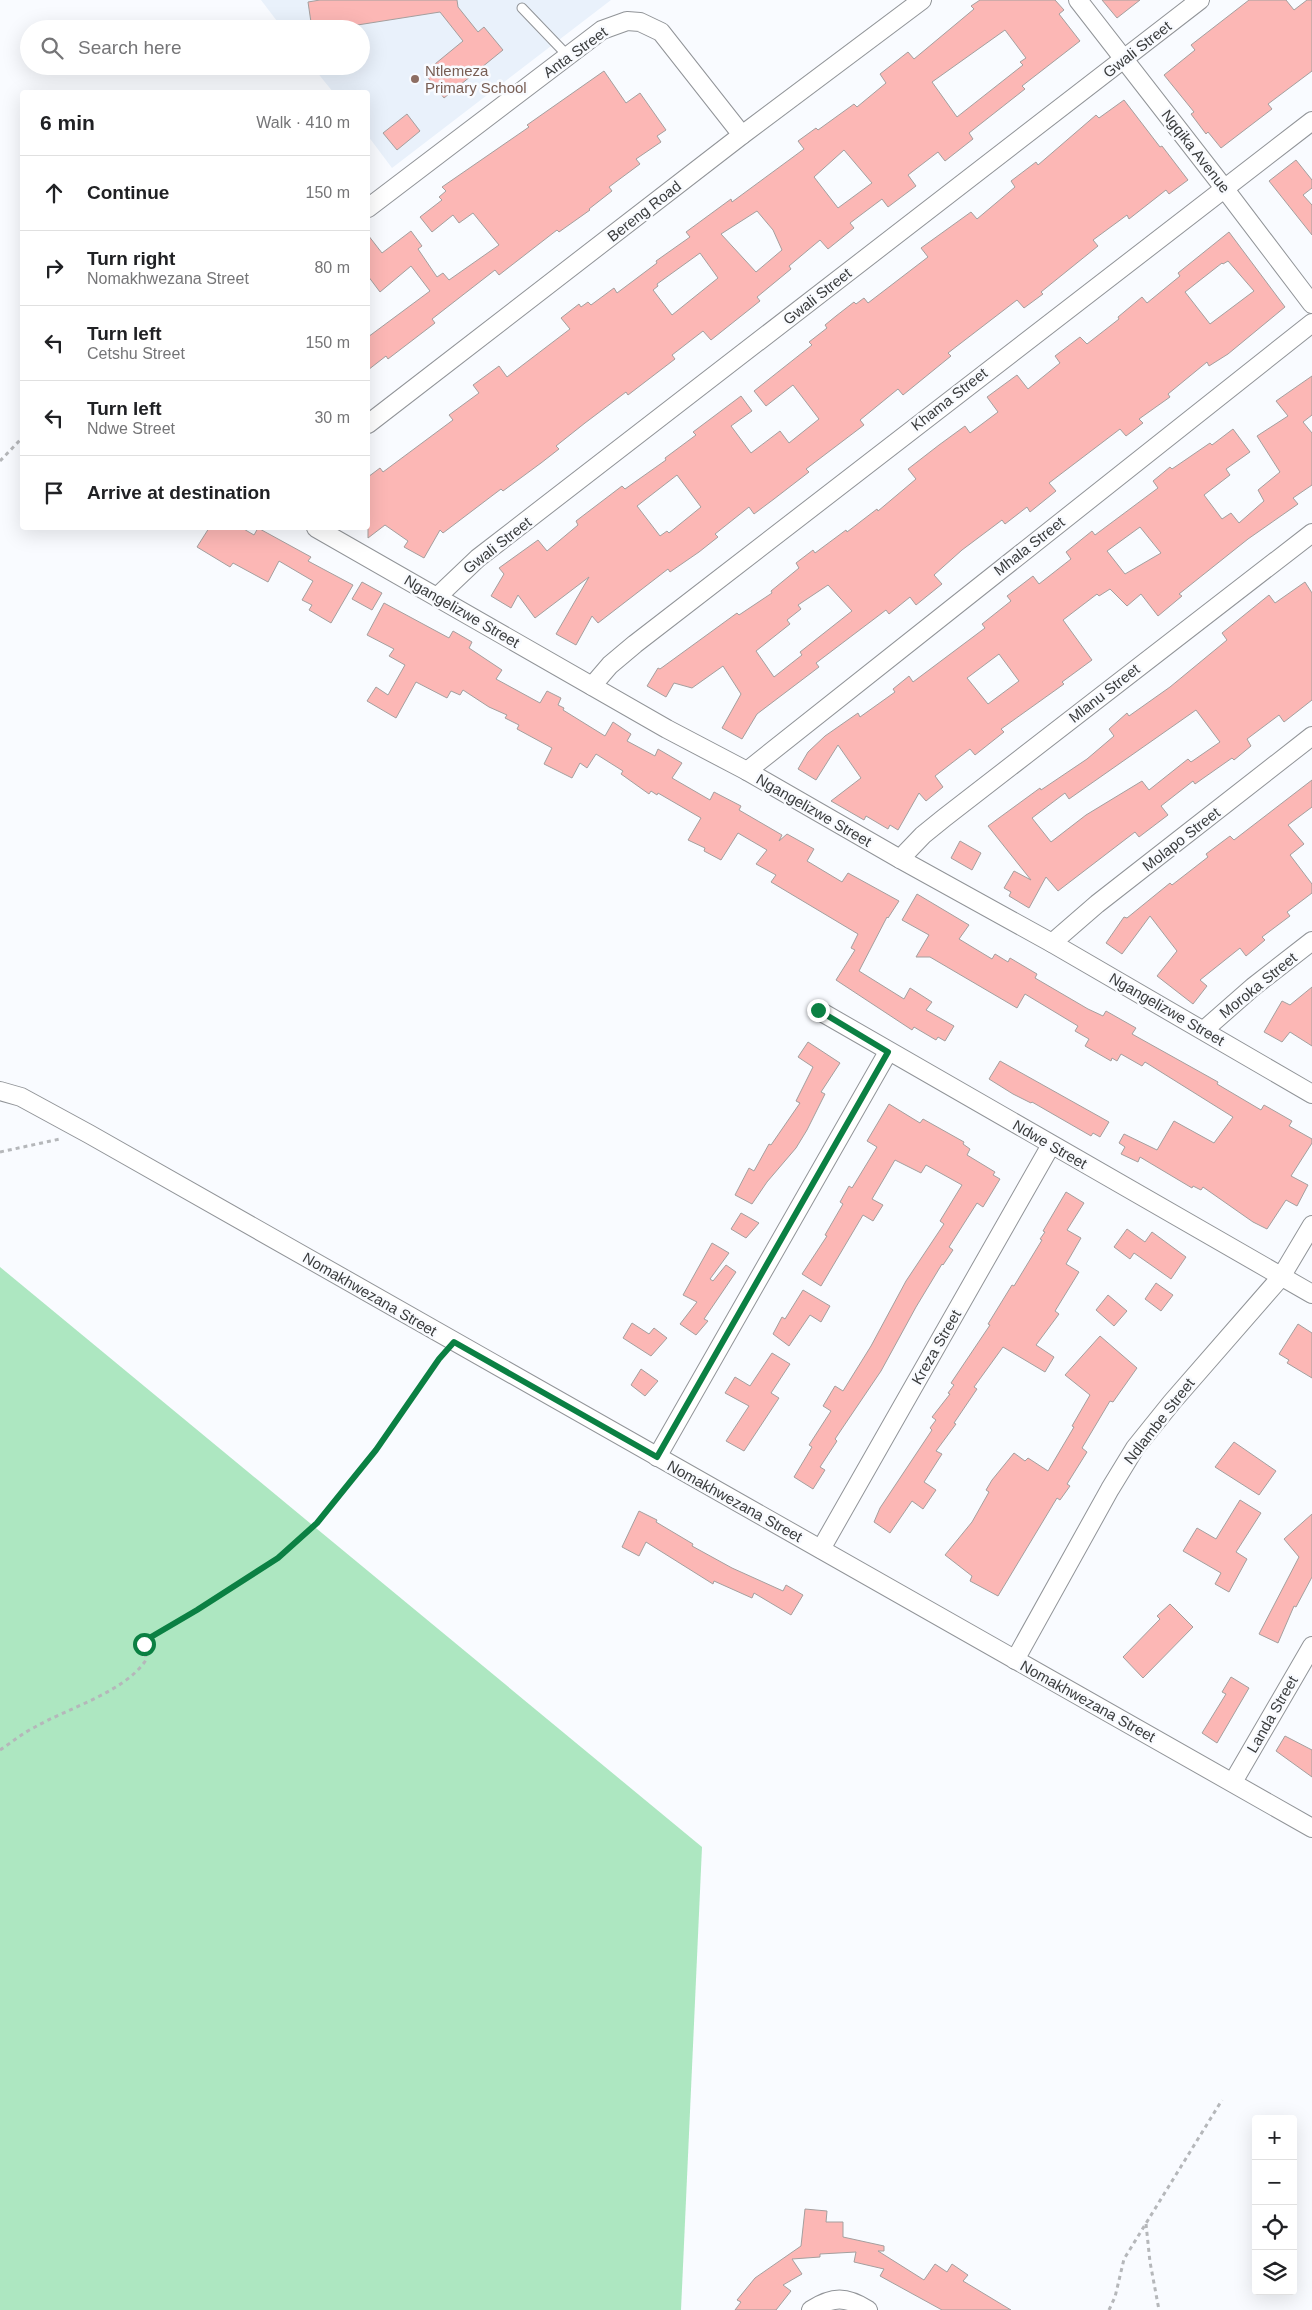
<!DOCTYPE html>
<html lang="en">
<head>
<meta charset="utf-8">
<style>
  :root { --surface:#fff; --page:#f2f2f2; --text:#202124; --muted:#757577; --line:#e0e0e0 }
  body { margin:0; font-family:Arial,sans-serif; background:var(--page); color:var(--text) }
  .controls { position:absolute; right:15px; bottom:15px; display:grid; overflow:hidden; border-radius:5px; box-shadow:0 5px 20px #0002 }
  .controls button { width:45px; height:45px; display:grid; place-items:center; padding:0; border:0; border-bottom:1px solid var(--line); background:var(--surface); color:var(--text); font:25px sans-serif }
  .stop { position:absolute; width:15px; height:15px; margin:-11px; border:4px solid #0b8043; border-radius:50%; background:#fff }
  .stop.end { background:#0b8043; border-color:#fff; box-shadow:0 1px 5px #0008 }
  .list { margin:0; padding:0; list-style:none }
  h2 { display:flex; justify-content:space-between; align-items:center; height:65px; margin:0; padding:0 20px; font-size:21px }
  h2 small { font-size:16px; font-weight:400; color:var(--muted) }
  .list li { display:grid; grid-template-columns:32px 1fr auto; gap:15px; align-items:center; box-sizing:border-box; height:75px; padding:0 20px; border-top:1px solid var(--line) }
  .list b { display:block; font-size:19px; white-space:nowrap }
  .list p { margin:0; font-size:16px; white-space:nowrap; color:var(--muted) }
  .list em { font-size:16px; font-style:normal; color:var(--muted) }
  .icon { flex:none; width:28px; height:28px; fill:none; stroke:currentColor; stroke-width:2; stroke-linecap:round; stroke-linejoin:round }
  .map { position:relative; flex:none; width:1312px; height:2310px; overflow:hidden }
  .search { position:absolute; background:var(--surface); box-shadow:0 5px 20px #0002; left:20px; top:20px; width:350px; height:55px; display:flex; align-items:center; gap:12px; box-sizing:border-box; padding:0 18px; border-radius:28px; color:var(--muted); font-size:19px }
  .panel { position:absolute; background:var(--surface); box-shadow:0 5px 20px #0002; left:20px; top:90px; width:350px; height:440px; border-radius:5px }
  .map>svg:first-child { display:block }
  .built { fill:#e9f1fb }
  .green { fill:#ade7c1 }
  .building { fill:#fcb7b5; stroke:#a49f9e; fill-rule:evenodd }
  .lines { fill:none; stroke-linecap:round; stroke-linejoin:round }
  .lane-casing { stroke:#919498; stroke-width:11 }
  .street-casing { stroke:#919498; stroke-width:20 }
  .path { stroke:#b5b7ba; stroke-width:3; stroke-dasharray:4 4; stroke-linecap:butt }
  .lane { stroke:#fff; stroke-width:9 }
  .street { stroke:#fff; stroke-width:18 }
  .route { stroke:#0b8043; stroke-width:6 }
  .education-dot { fill:#8d6e63; stroke:#f9fbff; stroke-width:2 }
  .labels { text-anchor:middle; dominant-baseline:central; stroke-width:5; stroke-linejoin:round; paint-order:stroke }
  .street-label { font-size:15px; fill:#3a3c3d; stroke:#f9fbff }
  .education-label { font-size:15px; fill:#785e54; stroke:#f9fbff; text-anchor:start }
</style>
</head>
<body>
<div class="map">
<svg width="1312" height="2310" viewBox="0 0 1312 2310">
  <rect width="100%" height="100%" fill="#f9fbff"/>
  <path class="built" d="M261 0H611L392 168 368 136V92H333L312 66H361V29H283Z"/>
  <path class="green" d="M0 1267 702 1847 681 2310H0Z"/>
  <g class="building">
    <path d="M320 0H457L458 7 478 32 484 27 503 50 444 98 424 73 463 41 440 12 332 29H312L308 2Z"/>
    <path d="M980 0H1055L1064 10 1059 14 1080 41 1022 86 1025 89 969 133 973 139 945 161 938 152 908 175 916 186 888 207 882 199 850 223 854 228 828 249 820 240 789 266 791 269 757 297 760 301 711 340 703 331 672 355 675 359 628 395 626 392 585 423 556 446 559 449 541 463 503 491 501 489 443 533 440 530 424 558 404 547 408 541 385 525 368 538V477L380 468 383 472 453 420 449 415 479 393 473 385 499 366 507 377 570 329 561 318 579 304 581 307 588 302 591 305 614 288 617 293 657 263 656 261 690 237 686 232 731 199 732 202 804 149 798 141 816 128 818 130 854 104 857 107 886 83 880 74 908 52 914 59 974 9 971 6ZM1005 30 1026 58 1020 62 1023 65 957 117 932 82ZM844 150 872 183 838 208 814 177ZM757 211 773 230 782 250 756 272 721 234ZM700 253 718 278 672 315 653 290 658 286 657 284Z"/>
    <path d="M1102 0H1140L1117 18Z"/>
    <path d="M1249 0H1286L1294 10 1307 0H1312V71L1268 104 1272 109 1221 148 1208 132 1206 134 1191 114 1194 112 1164 75 1195 50 1191 45Z"/>
    <path d="M604 71 626 103 640 93 666 130 657 136 661 142 636 159 640 164 609 187 612 191 589 209 590 210 559 232 557 230 499 275 495 270 432 319 435 323 388 359 386 356 368 370V337L430 291 411 266 380 292 368 276V235L382 253 411 231 422 246 418 249 437 277 443 273 449 280 499 245 473 213 459 223 453 215 432 232 420 217 442 200 439 197 446 191 442 187 529 127 527 125Z"/>
    <path d="M1124 100 1160 147 1162 146 1188 180 1169 194 1166 190 1129 219 1127 215 1093 240 1098 246 1041 292 1043 294 1024 308 1017 300 948 353 951 356 903 395 898 389 860 420 864 425 806 469 809 472 774 499 754 514 749 507 715 534 718 537 699 552 670 572 668 569 598 623 592 616 576 645 556 634 589 577 535 618 518 595 511 608 491 596 504 574 499 568 538 540 547 551 578 525 576 521 622 486 625 489 666 460 665 458 696 435 693 432 741 396 752 411 731 426 751 453 780 431 789 443 819 419 793 385 766 406 754 391 812 345 809 342 827 328 825 325 836 316 854 302 856 304 864 298 868 303 928 257 921 248 971 212 977 219 1015 187 1011 181 1036 162 1038 165 1096 115 1099 118ZM677 475 701 507 669 533 667 531 660 536 637 506Z"/>
    <path d="M407 114 420 131 397 150 383 133Z"/>
    <path d="M1296 160 1312 180V188L1303 195 1312 205V235L1269 181Z"/>
    <path d="M1229 232 1285 307 1228 354 1209 366 1207 362 1168 394 1170 397 1139 419 1143 423 1126 436 1120 429 1049 483 1056 491 1030 512 1027 507 1005 524 1002 520 962 550 934 575 942 584 916 605 910 597 889 614 886 610 816 663 819 667 757 714 742 739 722 728 741 694 723 666 692 688 674 683 666 697 647 686 658 668 660 669 737 613 739 615 772 593 771 591 799 568 796 563 813 550 815 553 846 530 847 532 877 509 878 511 916 479 908 469 939 445 965 426 970 433 998 412 987 397 1017 375 1028 389 1060 363 1055 356 1080 337 1087 344 1119 319 1118 317 1142 297 1147 303 1180 276 1178 273ZM1228 261 1254 291 1210 324 1185 292 1222 263 1223 264ZM828 585 852 611 800 652 802 655 774 677 756 651 790 624 787 620 801 609 798 605Z"/>
    <path d="M1312 376V415L1303 422 1312 433V485L1293 498 1298 504 1248 539 1179 594 1182 596 1158 616 1141 594 1127 606 1110 589 1099 596 1097 594 1063 620 1092 660 1062 682 1064 684 1001 729 1004 732 975 755 970 749 935 776 943 787 926 801 919 793 898 830 890 825 888 829 866 816 864 820 831 801 861 778 838 745 816 780 798 769 808 752 825 736 858 713 860 717 895 692 893 689 909 676 913 682 985 628 982 624 1011 601 1007 596 1033 576 1039 584 1071 559 1066 552 1092 531 1095 535 1158 488 1153 481 1170 467 1172 469 1210 443 1212 445 1233 429 1250 452 1226 469 1230 475 1204 495 1222 519 1231 513 1239 523 1264 501 1258 490 1280 472 1257 436 1288 416 1276 401ZM1140 527 1161 553 1125 574 1107 551ZM999 654 1019 681 988 704 967 678Z"/>
    <path d="M209 528H242L254 535 258 528 311 557 308 561 353 585 331 623 309 610 312 605 302 600 313 581 279 561 268 582 233 563 230 567 197 547Z"/>
    <path d="M362 582 382 593 372 610 352 599Z"/>
    <path d="M1305 582 1312 593V700L1284 722 1279 715 1247 739 1251 746 1234 760 1232 758 1195 784 1193 781 1161 806 1168 815 1139 837 1135 832 1058 891 1046 877 1029 908 1009 896 1011 892 1004 888 1014 871 1031 880 988 826 1040 788 1041 790 1087 759 1114 736 1109 729 1127 713 1129 716 1170 687 1227 640 1222 633 1269 595 1275 603ZM1196 710 1220 742 1191 762 1188 759 1149 790 1142 781 1086 815 1051 842 1032 818 1065 793 1069 799Z"/>
    <path d="M384 603 449 638 453 631 472 642 469 648 502 670 496 679 540 703 547 691 561 698 558 705 564 708 563 710 605 736 613 722 631 734 627 741 655 756 658 749 682 763 672 778 710 800 714 792 741 806 739 810 782 835 779 841 787 834 814 849 807 861 842 882 848 873 899 901 888 918 887 917 859 971 904 999 910 988 932 1002 926 1010 954 1026 945 1041 938 1037 936 1040 914 1027 912 1030 836 980 855 950 851 948 858 934 771 882 776 875 756 864 767 850 738 833 721 860 704 851 705 848 688 840 701 818 658 793 657 795 651 791 649 794 621 774 623 771 596 754 587 768 580 763 572 778 544 764 552 748 517 729 519 725 505 718 507 715 489 707 463 690 460 695 451 691 447 698 416 682 396 718 367 701 376 687 388 695 405 665 389 656 394 649 367 635Z"/>
    <path d="M1312 780V807L1288 825 1304 844 1290 855 1312 884V893L1287 912 1290 916 1262 937 1265 940 1246 956 1240 948 1200 980 1207 986 1193 1004 1157 976 1177 951 1150 916 1122 954 1106 943 1124 917 1127 918 1170 883 1172 885 1208 857 1206 854 1230 836 1234 840Z"/>
    <path d="M960 841 981 853 972 870 951 858Z"/>
    <path d="M917 894 969 925 959 939 992 959 995 954 1008 962 1010 958 1037 974 1035 978 1088 1009 1103 1016 1106 1011 1136 1028 1132 1034 1218 1082 1217 1084 1261 1110 1264 1105 1292 1121 1289 1126 1312 1139V1143L1291 1176 1308 1185 1297 1206 1286 1200 1267 1229 1253 1222 1203 1187 1201 1190 1193 1186 1192 1188 1140 1157 1138 1162 1121 1154 1125 1147 1119 1143 1124 1134 1157 1150 1174 1121 1214 1143 1233 1117 1145 1062 1142 1066 1121 1054 1117 1061 1112 1058 1111 1061 1085 1046 1089 1039 1075 1031 1078 1026 1025 994 1017 1008 930 957H916L929 935 902 920Z"/>
    <path d="M1312 987V1046L1290 1032 1282 1042 1264 1032 1282 1001 1290 1005Z"/>
    <path d="M808 1042 840 1063 821 1092 825 1094 807 1130 796 1148 767 1182 752 1204 735 1195 749 1168 754 1171 769 1144 771 1145 800 1103 796 1101 813 1067 798 1057Z"/>
    <path d="M1000 1061 1109 1122 1100 1137 1093 1133 1091 1136 1032 1102 1031 1103 1013 1094 989 1079Z"/>
    <path d="M889 1104 920 1123 923 1119 964 1142 963 1144 970 1149 967 1155 995 1172 993 1175 1000 1179 983 1207 977 1203 949 1247 953 1250 943 1265 942 1264 916 1307 881 1371 835 1439 837 1441 820 1467 825 1470 813 1489 794 1477 812 1447 809 1445 831 1411 823 1406 835 1386 843 1391 871 1346 906 1281 944 1224 940 1221 962 1185 926 1165 921 1173 895 1160 872 1199 883 1205 873 1221 863 1215 821 1286 802 1274 827 1236 825 1235 843 1204 840 1202 849 1186 852 1188 877 1147 867 1141Z"/>
    <path d="M1066 1192 1084 1203 1067 1230 1081 1238 1066 1264 1079 1272 1055 1311 1059 1314 1036 1345 1054 1357 1045 1372 1003 1347 974 1387 977 1389 954 1423 956 1424 936 1451 942 1454 924 1482 936 1490 923 1509 912 1501 890 1533 874 1522 880 1508 932 1430 930 1428 936 1420 932 1417 950 1394 948 1393 954 1385 951 1383 990 1325 988 1324 1012 1285 1014 1286 1042 1240 1040 1239 1045 1232 1043 1231Z"/>
    <path d="M741 1213 759 1223 746 1238 731 1229Z"/>
    <path d="M1127 1229 1145 1242 1152 1232 1186 1257 1171 1279 1134 1253 1130 1259 1114 1247Z"/>
    <path d="M712 1243 729 1253 710 1279 713 1281 726 1265 736 1272 704 1319 708 1321 696 1335 680 1324 697 1302 683 1295Z"/>
    <path d="M1156 1283 1173 1295 1161 1311 1145 1299Z"/>
    <path d="M803 1290 830 1306 821 1322 810 1315 789 1346 773 1334 782 1317 785 1319Z"/>
    <path d="M1108 1295 1127 1311 1114 1326 1096 1310Z"/>
    <path d="M632 1323 649 1334 654 1328 667 1338 651 1356 623 1338Z"/>
    <path d="M1298 1324 1312 1333V1378L1287 1363 1289 1360 1279 1354Z"/>
    <path d="M1100 1336 1137 1368 1113 1402 1110 1401 1082 1448 1087 1452 1067 1484 1070 1486 1060 1500 1057 1498 998 1596 970 1581 972 1576 945 1555 972 1522 989 1492 986 1490 992 1480 1014 1453 1025 1461 1028 1458 1048 1471 1074 1427 1072 1426 1090 1395 1065 1375Z"/>
    <path d="M772 1353 790 1364 771 1393 779 1398 744 1451 726 1441 749 1406 725 1393 735 1377 750 1386Z"/>
    <path d="M641 1369 658 1381 645 1396 631 1385Z"/>
    <path d="M1234 1442 1276 1471 1259 1495 1215 1467Z"/>
    <path d="M1240 1500 1261 1513 1236 1552 1247 1559 1229 1592 1215 1584 1221 1573 1183 1551 1197 1528 1216 1539Z"/>
    <path d="M639 1511 657 1520 656 1522 693 1544 692 1546 732 1568 783 1591 786 1585 803 1595 791 1615 754 1593 752 1598 714 1581 713 1584 646 1542 639 1556 622 1547Z"/>
    <path d="M1312 1514V1577L1296 1607 1294 1606 1278 1643 1259 1634 1299 1557 1284 1539Z"/>
    <path d="M1170 1604 1193 1627 1143 1678 1123 1657 1160 1619 1157 1616Z"/>
    <path d="M1231 1677 1249 1688 1217 1743 1202 1733 1226 1694 1222 1692Z"/>
    <path d="M1285 1736 1312 1750V1777L1276 1751Z"/>
    <path d="M805 2209 827 2211 826 2222H843V2237L884 2246V2251H878L924 2280 935 2264 947 2272 952 2264 968 2275 963 2281 1011 2310H942L880 2276 884 2269 854 2262 856 2252 820 2254V2257L792 2259 802 2274 783 2285 791 2291 776 2310H735L741 2302 737 2300 755 2278 801 2246Z"/>
  </g>
  <g class="lines">
    <defs>
      <path id="lane" d="M522 8 568 56"/>
      <g id="street">
        <path d="M1078 0 1224 188 1312 304"/>
        <path d="M368 208 602 30 627 21 640 22 661 32 742 135"/>
        <path d="M368 424 742 135 922 0"/>
        <path d="M316 528 667 729 747 771 900 859 1052 943 1312 1094"/>
        <path d="M437 597 478 558 1200 0"/>
        <path d="M592 686 610 665 635 644 1312 121"/>
        <path d="M747 771 1312 323"/>
        <path d="M900 859 923 835 944 818 1312 533"/>
        <path d="M1052 943 1097 904 1312 736"/>
        <path d="M818 1010 1312 1294"/>
        <path d="M1204 1030 1253 987 1312 941"/>
        <path d="M0 1091 21 1097 89 1134 1312 1828"/>
        <path d="M657 1457 888 1052"/>
        <path d="M821 1549 1051 1145"/>
        <path d="M1015 1660 1110 1489 1135 1448 1172 1402 1281 1277 1312 1225"/>
        <path d="M1233 1782 1312 1646"/>
        <path d="M811 2310C833 2296 846 2296 868 2310"/>
      </g>
    </defs>
    <use href="#lane" class="lane-casing"/>
    <use href="#street" class="street-casing"/>
    <g class="path">
      <path d="M0 461 22 438"/>
      <path d="M0 1152 60 1139"/>
      <path d="M0 1750C12 1742 23 1733 35 1727 68 1708 125 1692 146 1660L144 1643 151 1637 197 1610 278 1558 317 1523 376 1450 443 1354"/>
      <path d="M1146 2224 1150 2262 1159 2310"/>
      <path d="M1109 2310 1115 2297 1124 2259 1222 2100"/>
    </g>
    <use href="#lane" class="lane"/>
    <use href="#street" class="street"/>
  </g>
  <g class="lines">
    <path class="route" d="M144 1644 151 1637 197 1610 278 1558 317 1523 376 1450 439 1359 454 1342 657 1457 888 1052 818 1010"/>
  </g>
  <circle class="education-dot" cx="415" cy="79" r="5"/>
  <g class="labels">
    <g class="street-label">
      <text transform="translate(1137 49) rotate(-38)">Gwali Street</text>
      <text transform="translate(575 52) rotate(-36)">Anta Street</text>
      <text transform="translate(1196 151) rotate(52)">Ngqika Avenue</text>
      <text transform="translate(644 211) rotate(-38)">Bereng Road</text>
      <text transform="translate(817 296) rotate(-38)">Gwali Street</text>
      <text transform="translate(949 399) rotate(-38)">Khama Street</text>
      <text transform="translate(497 545) rotate(-38)">Gwali Street</text>
      <text transform="translate(1029 546) rotate(-38)">Mhala Street</text>
      <text transform="translate(462 611) rotate(30)">Ngangelizwe Street</text>
      <text transform="translate(1104 693) rotate(-38)">Mlanu Street</text>
      <text transform="translate(814 810) rotate(30)">Ngangelizwe Street</text>
      <text transform="translate(1181 839) rotate(-38)">Molapo Street</text>
      <text transform="translate(1258 985) rotate(-39)">Moroka Street</text>
      <text transform="translate(1167 1009) rotate(30)">Ngangelizwe Street</text>
      <text transform="translate(1050 1144) rotate(30)">Ndwe Street</text>
      <text transform="translate(370 1294) rotate(30)">Nomakhwezana Street</text>
      <text transform="translate(936 1347) rotate(-60)">Kreza Street</text>
      <text transform="translate(1159 1421) rotate(-52)">Ndlambe Street</text>
      <text transform="translate(735 1501) rotate(29)">Nomakhwezana Street</text>
      <text transform="translate(1088 1701) rotate(29)">Nomakhwezana Street</text>
      <text transform="translate(1272 1714) rotate(-60)">Landa Street</text>
    </g>
    <g class="education-label">
      <text x="425" y="70">Ntlemeza<tspan x="425" dy="17">Primary School</tspan></text>
    </g>
  </g>
</svg>
<div class="controls">
<button>+</button>
<button>−</button>
<button><svg class="icon" aria-label="locate" viewBox="0 0 24 24"><circle cx="12" cy="12" r="6"/><path d="M12 2v4M12 18v4M2 12h4M18 12h4"/></svg></button>
<button><svg class="icon" aria-label="layers" viewBox="0 0 24 24"><path d="M12 4l9 5-9 5-9-5zM3 14l9 5 9-5"/></svg></button>
</div>
<div class="stop" style="left:144px;top:1644px"></div>
<div class="stop end" style="left:818px;top:1010px"></div>
<div class="search"><svg class="icon" aria-label="search" viewBox="0 0 24 24"><circle cx="10" cy="10" r="6"/><path d="M15 15l6 6"/></svg>Search here</div>
<section class="panel">
<h2>6 min<small>Walk · 410 m</small></h2>
<ul class="list">
<li><svg class="icon" aria-label="ahead" viewBox="0 0 24 24"><path d="M12 20V5M6 11l6-6 6 6"/></svg><div><b>Continue</b></div><em>150 m</em></li>
<li><svg class="icon" aria-label="right" viewBox="0 0 24 24"><path d="M7 20v-9h11M14 6l5 5-5 5"/></svg><div><b>Turn right</b><p>Nomakhwezana Street</p></div><em>80 m</em></li>
<li><svg class="icon" aria-label="left" viewBox="0 0 24 24"><path d="M17 20v-9H6M10 6l-5 5 5 5"/></svg><div><b>Turn left</b><p>Cetshu Street</p></div><em>150 m</em></li>
<li><svg class="icon" aria-label="left" viewBox="0 0 24 24"><path d="M17 20v-9H6M10 6l-5 5 5 5"/></svg><div><b>Turn left</b><p>Ndwe Street</p></div><em>30 m</em></li>
<li><svg class="icon" aria-label="arrive" viewBox="0 0 24 24"><path d="M6 21V4h12l-3 4 3 4H6"/></svg><div><b>Arrive at destination</b></div></li>
</ul>
</section>
</div>
</body>
</html>
